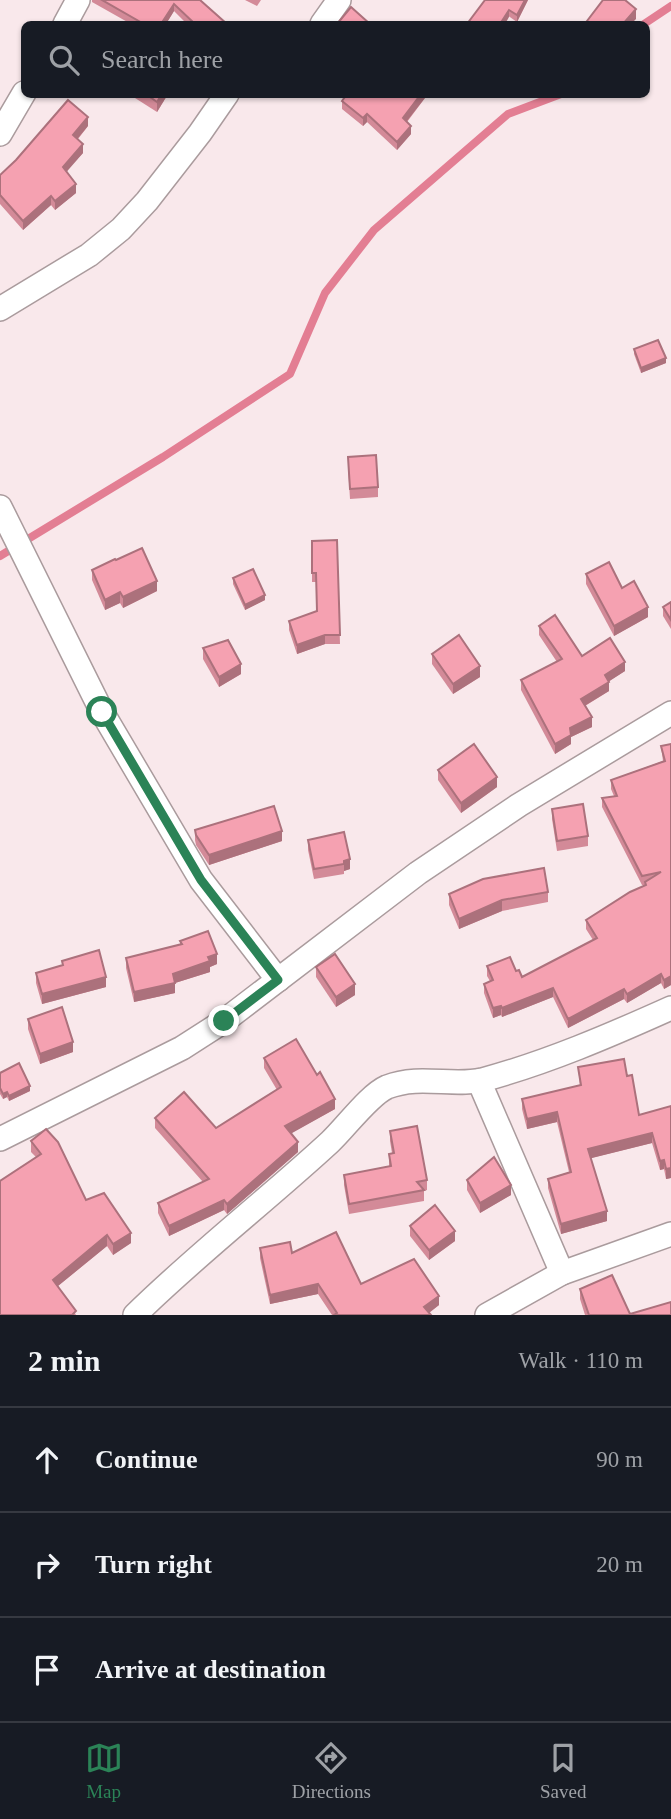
<!DOCTYPE html>
<html lang="en">
<head>
<meta charset="utf-8">
<style>
  :root { --surface:#171b24; --page:#242831; --text:#f1f3f6; --muted:#9ea1a6; --line:#363941; --accent:#2b8357 }
  body { margin:0; font-family:"Times New Roman",serif; background:var(--page); color:var(--text) }
  .stop { position:absolute; width:21px; height:21px; margin:-16px; border:5px solid #2b8357; border-radius:50%; background:#fff }
  .stop.end { background:#2b8357; border-color:#fff; box-shadow:0 2px 7px #0008 }
  .list { margin:0; padding:0; list-style:none }
  h2 { display:flex; justify-content:space-between; align-items:center; height:91px; margin:0; padding:0 28px; font-size:30px }
  h2 small { font-size:23px; font-weight:400; color:var(--muted) }
  .list li { display:grid; grid-template-columns:46px 1fr auto; gap:21px; align-items:center; box-sizing:border-box; height:105px; padding:0 28px; border-top:2px solid var(--line) }
  .list b { display:block; font-size:26px; white-space:nowrap }
  .list em { font-size:23px; font-style:normal; color:var(--muted) }
  .icon { flex:none; width:38px; height:38px; fill:none; stroke:currentColor; stroke-width:2; stroke-linecap:round; stroke-linejoin:round }
  .map { position:relative; flex:none; width:671px; height:1315px; overflow:hidden }
  .search { position:absolute; background:var(--surface); box-shadow:0 2px 5px #0004; left:21px; right:21px; top:21px; height:77px; display:flex; align-items:center; gap:18px; box-sizing:border-box; padding:0 24px; border-radius:10px; color:var(--muted); font-size:26px }
  .sheet { height:406px; background:var(--surface) }
  nav { display:flex; justify-content:space-around; align-items:center; box-sizing:border-box; height:98px; border-top:2px solid var(--line); background:var(--surface); font-size:19px; color:var(--muted) }
  nav a { display:grid; justify-items:center; gap:4px }
  nav .on { color:var(--accent) }
  .map>svg:first-child { display:block }
  .lines { fill:none; stroke-linecap:round; stroke-linejoin:round }
  .stream { stroke:#e37e93; stroke-width:8 }
  .minor-casing { stroke:#aa9b9d; stroke-width:26 }
  .minor { stroke:#fff; stroke-width:23 }
  .wall { fill:#d38a98 }
  .shaded-wall { fill:#ac717c }
  .building { fill:#f5a1b1; stroke:#ac717c; stroke-width:2 }
  .route { stroke:#2b8357; stroke-width:9 }
</style>
</head>
<body>
<div class="map">
<svg width="671" height="1315" viewBox="0 0 671 1315">
  <rect width="100%" height="100%" fill="#f9e8eb"/>
  <g class="lines">
    <g class="stream">
      <path d="M644 24 671 6"/>
      <path d="M0 556 163 457 290 374 325 293 374 230 508 114 561 94"/>
    </g>
    <defs>
      <g id="minor">
        <path d="M65 24 78 0"/>
        <path d="M322 24 339 0"/>
        <path d="M0 134 24 93"/>
        <path d="M0 309 89 255 121 229 147 201 200 133 227 94"/>
        <path d="M0 507 102 712 201 880 278 980"/>
        <path d="M479 1081 562 1273"/>
        <path d="M0 1139 182 1048 224 1021 418 873 519 805 671 713"/>
        <path d="M135 1315C197 1254 266 1201 330 1142 346 1127 369 1095 387 1087 420 1074 452 1087 482 1080 546 1063 611 1035 671 1008"/>
        <path d="M487 1315 562 1273 671 1234"/>
      </g>
    </defs>
    <use href="#minor" class="minor-casing"/>
    <use href="#minor" class="minor"/>
  </g>
  <g class="wall">
    <path d="M92 0H200L227 24H187L174 11 166 24H131L92 2Z"/>
    <path d="M245 0H261L257 6Z"/>
    <path d="M485 0H528L517 22Z"/>
    <path d="M135 94H168L157 112 135 98Z"/>
    <path d="M347 94H428L407 122 411 134 397 150 367 122 363 126 342 109V101Z"/>
    <path d="M88 126 78 139 83 153 66 171 76 193 55 210 51 205 23 230 0 204V175Z"/>
    <path d="M634 349 666 363 641 373 634 354Z"/>
    <path d="M348 467 378 487V497L350 499Z"/>
    <path d="M337 540 340 644H325L297 654 289 630V621L317 611 316 582H312V541Z"/>
    <path d="M116 560 157 591 123 608 120 603 105 610 92 580V570Z"/>
    <path d="M586 574 622 588 648 617 614 636 586 584Z"/>
    <path d="M233 578 265 600 245 610 233 584Z"/>
    <path d="M671 602V629L663 616V607Z"/>
    <path d="M539 626 582 656 625 671 609 681V691L585 706 592 727 571 737V744L555 754 521 690V680L557 662 539 635Z"/>
    <path d="M203 648 241 674 219 687 203 659Z"/>
    <path d="M432 654 480 677 453 694 432 664Z"/>
    <path d="M671 744V985L664 989 661 983 627 1003 624 999 568 1028 553 997 502 1017 501 1015 493 1018 484 993V984L490 981 487 976V966L516 971 522 977 593 940 586 929V920L645 885H642L602 807V798L614 796 611 789V780L663 761 661 746Z"/>
    <path d="M438 770 497 787 461 813 438 780Z"/>
    <path d="M552 809 588 836V846L557 851 552 819Z"/>
    <path d="M195 830 282 841 209 865 196 845 195 840Z"/>
    <path d="M344 832 350 869 344 871V874L314 879 308 850V840Z"/>
    <path d="M548 892V902L502 911 459 929 449 905V894Z"/>
    <path d="M180 941 217 964 210 967V972L175 983V993L134 1002 126 968V958L180 945Z"/>
    <path d="M62 961 106 987 42 1004 36 983V973L62 965Z"/>
    <path d="M316 967 355 995 336 1007 316 977Z"/>
    <path d="M28 1019 73 1052 40 1064 28 1029Z"/>
    <path d="M264 1058 335 1109 291 1133 298 1152 227 1214 224 1210 169 1236 158 1213V1203L203 1182 155 1128V1118L216 1128 277 1090 264 1068Z"/>
    <path d="M578 1067 627 1076 639 1115 671 1106V1178L666 1179 664 1169 660 1170 652 1143 591 1158 607 1221 561 1234 548 1188V1179L569 1172 557 1122 527 1129 522 1109V1099L580 1086Z"/>
    <path d="M0 1073 30 1091 9 1101 7 1097 3 1099 0 1094Z"/>
    <path d="M390 1131 427 1180V1190L424 1191V1201L349 1214 344 1185V1175L389 1166V1154L392 1153 390 1141Z"/>
    <path d="M31 1141 86 1200 131 1243 113 1255 107 1246 58 1286 76 1315H0L36 1157 31 1152Z"/>
    <path d="M467 1180 511 1195 480 1213 467 1190Z"/>
    <path d="M410 1226 455 1241 429 1260 410 1236Z"/>
    <path d="M260 1248 292 1253 361 1284 439 1305 429 1313 431 1315H332L318 1294 270 1304 260 1258Z"/>
    <path d="M580 1289 630 1314 671 1315H585L580 1299Z"/>
  </g>
  <g class="shaded-wall">
    <path d="M525 0H528L517 22V15Z"/>
    <path d="M174 4V11L166 24H161Z"/>
    <path d="M636 9V19L631 24H623Z"/>
    <path d="M509 10V17L505 24H500Z"/>
    <path d="M162 94H168L157 112V102Z"/>
    <path d="M421 94H428L403 126V118Z"/>
    <path d="M367 114V122L363 126V118Z"/>
    <path d="M88 117V126L73 144V135Z"/>
    <path d="M411 126V134L397 150V142Z"/>
    <path d="M83 144V153L63 176V167Z"/>
    <path d="M76 184V193L55 210V201Z"/>
    <path d="M51 196V205L23 230V221Z"/>
    <path d="M666 358V363L641 373V368Z"/>
    <path d="M157 581V591L123 608V597Z"/>
    <path d="M120 592V603L105 610V600Z"/>
    <path d="M265 595V600L245 610V605Z"/>
    <path d="M648 607V617L614 636V626Z"/>
    <path d="M325 635V644L297 654V645Z"/>
    <path d="M625 662V671L605 684V675Z"/>
    <path d="M241 664V674L219 687V677Z"/>
    <path d="M480 666V677L453 694V684Z"/>
    <path d="M609 682V691L581 708V699Z"/>
    <path d="M592 717V727L571 737V744L555 754V744L570 728Z"/>
    <path d="M497 777V787L461 813V803Z"/>
    <path d="M282 831V841L209 865V855Z"/>
    <path d="M350 859V869L344 871V861Z"/>
    <path d="M502 900V911L459 929V919Z"/>
    <path d="M217 954V964L210 967V972L175 983V993L134 1002V992L208 957Z"/>
    <path d="M661 974V983L627 1003V994Z"/>
    <path d="M671 976V985L664 989V980Z"/>
    <path d="M106 977V987L42 1004V994Z"/>
    <path d="M355 984V995L336 1007V997Z"/>
    <path d="M553 988V997L502 1017V1008Z"/>
    <path d="M624 989V999L568 1028V1019Z"/>
    <path d="M501 1006V1015L493 1018V1008Z"/>
    <path d="M73 1042V1052L40 1064V1054Z"/>
    <path d="M30 1086V1091L9 1101V1096Z"/>
    <path d="M7 1092V1097L3 1099V1094Z"/>
    <path d="M335 1099V1109L285 1137V1126Z"/>
    <path d="M557 1112V1122L527 1129V1119Z"/>
    <path d="M652 1133V1143L588 1159V1149Z"/>
    <path d="M298 1142V1152L227 1214V1204Z"/>
    <path d="M664 1160V1169L660 1170V1161Z"/>
    <path d="M671 1168V1178L666 1179V1169Z"/>
    <path d="M511 1185V1195L480 1213V1203Z"/>
    <path d="M224 1200V1210L169 1236V1226Z"/>
    <path d="M607 1211V1221L561 1234V1224Z"/>
    <path d="M455 1231V1241L429 1260V1250Z"/>
    <path d="M131 1233V1243L113 1255V1244Z"/>
    <path d="M107 1235V1246L53 1290V1280Z"/>
    <path d="M318 1284V1294L270 1304V1295Z"/>
    <path d="M439 1296V1305L426 1315 424 1307Z"/>
  </g>
  <g class="building">
    <path d="M102 0H200L227 24H195L174 4 161 24H144Z"/>
    <path d="M485 0H525L517 15 509 10 500 24H467Z"/>
    <path d="M603 0H625L636 9 623 24H591L587 21Z"/>
    <path d="M351 7 370 24H337Z"/>
    <path d="M146 94H162L157 102Z"/>
    <path d="M347 94H421L403 118 411 126 397 142 367 114 363 118 342 101Z"/>
    <path d="M68 100 88 117 73 135 83 144 63 167 76 184 55 201 51 196 23 221 0 195V175L16 160Z"/>
    <path d="M658 340 666 358 641 368 634 349Z"/>
    <path d="M376 455 378 487 350 489 348 457Z"/>
    <path d="M337 540 340 635H325L297 645 289 621 317 611 316 573H312V541Z"/>
    <path d="M142 548 157 581 123 597 120 592 105 600 92 570 115 559 116 560Z"/>
    <path d="M609 562 622 588 634 581 648 607 614 626 586 574Z"/>
    <path d="M253 569 265 595 245 605 233 578Z"/>
    <path d="M671 602V620L663 607Z"/>
    <path d="M555 615 582 656 610 638 625 662 605 675 609 682 581 699 592 717 570 728 571 735 555 744 521 680 562 659 539 626Z"/>
    <path d="M459 635 480 666 453 684 432 654Z"/>
    <path d="M228 640 241 664 219 677 203 648Z"/>
    <path d="M474 744 497 777 461 803 438 770Z"/>
    <path d="M671 744V976L664 980 661 974 627 994 624 989 568 1019 553 988 502 1008 501 1006 493 1008 484 984 493 980 487 966 510 957 516 971 519 970 522 977 597 938 586 920 630 892 646 885 645 882 661 872 642 876 602 798 617 796 611 780 665 761 661 746Z"/>
    <path d="M583 804 588 836 557 841 552 809Z"/>
    <path d="M274 806 282 831 209 855 196 835 195 830Z"/>
    <path d="M344 832 350 859 344 861V864L314 869 308 840Z"/>
    <path d="M544 868 548 892 502 900 459 919 449 894 483 879Z"/>
    <path d="M208 931 217 954 208 957 210 961 173 974 175 983 134 992 126 958 182 944 180 941Z"/>
    <path d="M99 950 106 977 42 994 36 973 63 965 62 961Z"/>
    <path d="M335 954 355 984 336 997 316 967Z"/>
    <path d="M62 1007 73 1042 40 1054 28 1019Z"/>
    <path d="M296 1039 317 1075 320 1072 335 1099 285 1126 298 1142 227 1204 224 1200 169 1226 158 1203 209 1179 155 1118 184 1092 216 1128 281 1087 264 1058Z"/>
    <path d="M624 1059 627 1076 632 1075 639 1115 671 1106V1168L666 1169 664 1160 660 1161 652 1133 588 1149 607 1211 561 1224 548 1179 571 1172 557 1112 527 1119 522 1099 581 1085 578 1067Z"/>
    <path d="M19 1063 30 1086 9 1096 7 1092 3 1094 0 1088V1073Z"/>
    <path d="M417 1126 427 1180 417 1182 424 1190 349 1204 344 1175 391 1166 389 1154 394 1153 390 1131Z"/>
    <path d="M46 1129 58 1142 86 1200 104 1193 131 1233 113 1244 107 1235 53 1280 76 1311 72 1315H0V1181L41 1154 31 1141Z"/>
    <path d="M494 1157 511 1185 480 1203 467 1180Z"/>
    <path d="M435 1205 455 1231 429 1250 410 1226Z"/>
    <path d="M336 1232 361 1284 414 1259 439 1296 424 1307 431 1315H334L337 1313 318 1284 270 1295 260 1248 290 1242 292 1253Z"/>
    <path d="M612 1275 630 1314 671 1302V1315H589L580 1289Z"/>
  </g>
  <g class="lines">
    <path class="route" d="M102 712 201 880 278 980 224 1021"/>
  </g>
</svg>
<div class="stop" style="left:102px;top:712px"></div>
<div class="stop end" style="left:224px;top:1021px"></div>
<div class="search"><svg class="icon" aria-label="search" viewBox="0 0 24 24"><circle cx="10" cy="10" r="6"/><path d="M15 15l6 6"/></svg>Search here</div>
</div>
<section class="sheet">
<h2>2 min<small>Walk · 110 m</small></h2>
<ul class="list">
<li><svg class="icon" aria-label="ahead" viewBox="0 0 24 24"><path d="M12 20V5M6 11l6-6 6 6"/></svg><div><b>Continue</b></div><em>90 m</em></li>
<li><svg class="icon" aria-label="right" viewBox="0 0 24 24"><path d="M7 20v-9h11M14 6l5 5-5 5"/></svg><div><b>Turn right</b></div><em>20 m</em></li>
<li><svg class="icon" aria-label="arrive" viewBox="0 0 24 24"><path d="M6 21V4h12l-3 4 3 4H6"/></svg><div><b>Arrive at destination</b></div></li>
</ul>
</section>
<nav>
<a class="on"><svg class="icon" aria-label="map" viewBox="0 0 24 24"><path d="M3 6l6-2 6 2 6-2v14l-6 2-6-2-6 2zM9 4v14M15 6v14"/></svg>Map</a>
<a><svg class="icon" aria-label="directions" viewBox="0 0 24 24"><path d="M12 3l9 9-9 9-9-9zM9 14v-3h6M13 9l2 2-2 2"/></svg>Directions</a>
<a><svg class="icon" aria-label="saved" viewBox="0 0 24 24"><path d="M7 4h10v16l-5-4-5 4z"/></svg>Saved</a>
</nav>
</body>
</html>
